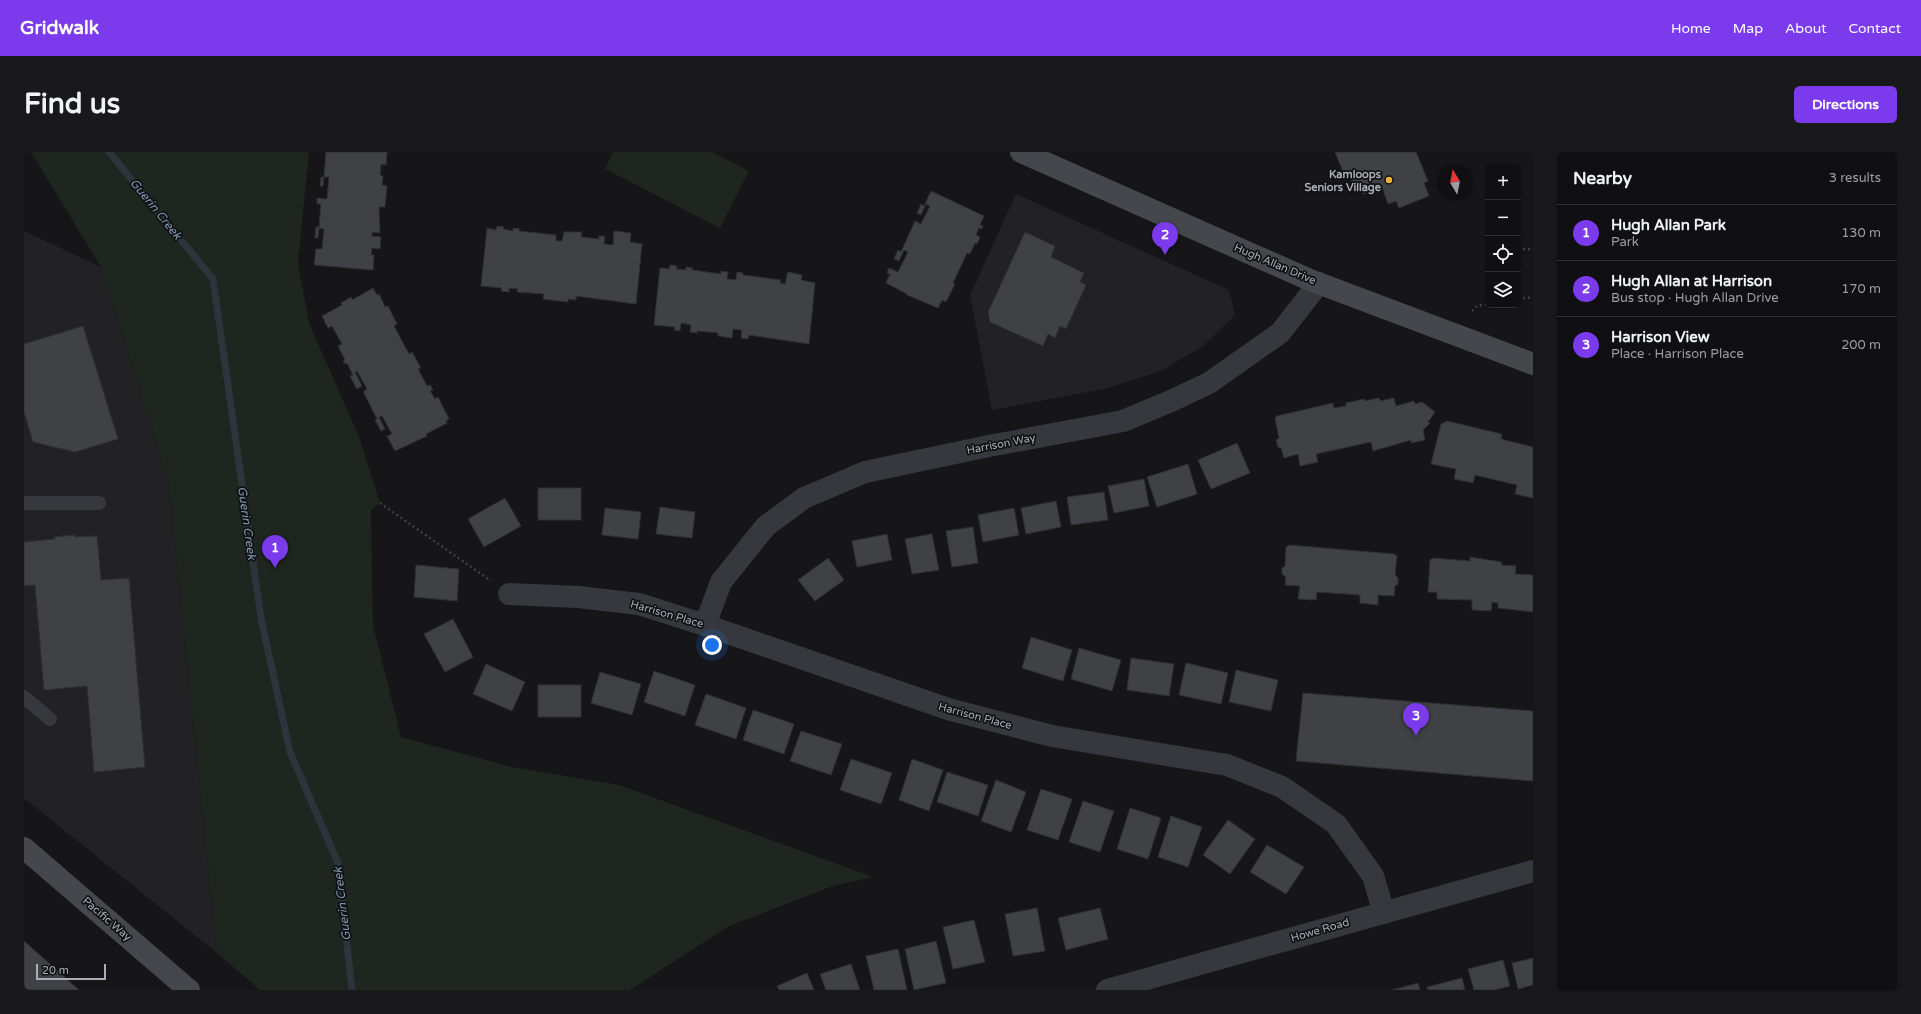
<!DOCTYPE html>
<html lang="en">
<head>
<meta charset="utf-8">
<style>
  :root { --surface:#101012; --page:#19191b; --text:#f1f3f6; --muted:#9c9d9f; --line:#303032; --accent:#7c3aed }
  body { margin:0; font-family:"Varela Round",sans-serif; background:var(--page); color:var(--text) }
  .controls { position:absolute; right:12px; top:12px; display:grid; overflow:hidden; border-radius:6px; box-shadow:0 1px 3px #0004 }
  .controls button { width:36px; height:36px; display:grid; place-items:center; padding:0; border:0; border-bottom:1px solid var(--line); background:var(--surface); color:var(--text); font:20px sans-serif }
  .compass { position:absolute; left:1413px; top:12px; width:36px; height:36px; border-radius:50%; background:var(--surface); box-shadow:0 1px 3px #0004; rotate:350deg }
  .scale { position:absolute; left:12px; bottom:10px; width:70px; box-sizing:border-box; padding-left:4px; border:2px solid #a8adb8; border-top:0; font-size:11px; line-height:14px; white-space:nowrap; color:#a8adb8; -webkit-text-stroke:3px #111113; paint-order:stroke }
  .you { position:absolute; left:688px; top:493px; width:14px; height:14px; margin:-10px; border:3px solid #fff; border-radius:50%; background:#1a73e8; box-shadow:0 0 0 6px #1a73e833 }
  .badge { display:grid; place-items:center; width:26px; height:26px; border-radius:50%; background:var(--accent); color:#fff; font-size:13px; font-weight:700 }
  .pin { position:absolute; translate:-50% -33px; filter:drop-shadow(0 1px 2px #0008) }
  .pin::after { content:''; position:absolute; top:21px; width:14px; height:12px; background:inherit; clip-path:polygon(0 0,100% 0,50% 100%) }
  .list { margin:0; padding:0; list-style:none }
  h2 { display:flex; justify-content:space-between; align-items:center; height:52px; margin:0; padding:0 16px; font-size:17px }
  h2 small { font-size:13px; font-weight:400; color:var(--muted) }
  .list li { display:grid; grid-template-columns:26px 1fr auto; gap:12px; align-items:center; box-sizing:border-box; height:56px; padding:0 16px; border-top:1px solid var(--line) }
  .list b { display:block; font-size:15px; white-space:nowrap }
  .list p { margin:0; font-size:13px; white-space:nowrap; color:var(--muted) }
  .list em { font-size:13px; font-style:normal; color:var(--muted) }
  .icon { flex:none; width:22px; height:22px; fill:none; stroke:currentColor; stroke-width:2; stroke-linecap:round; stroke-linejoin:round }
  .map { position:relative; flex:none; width:1509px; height:838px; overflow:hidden; border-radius:6px }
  header { display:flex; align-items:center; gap:24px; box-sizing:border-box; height:56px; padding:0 20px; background:var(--accent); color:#fff }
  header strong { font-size:19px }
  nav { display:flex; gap:22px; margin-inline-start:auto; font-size:14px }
  .intro { display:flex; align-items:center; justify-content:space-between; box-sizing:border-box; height:96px; padding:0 24px }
  h1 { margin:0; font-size:28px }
  .button { padding:10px 18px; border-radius:6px; background:var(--accent); color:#fff; font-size:14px; font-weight:700 }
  main { display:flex; gap:24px; padding:0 24px }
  aside { flex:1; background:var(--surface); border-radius:6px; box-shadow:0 1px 3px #0004 }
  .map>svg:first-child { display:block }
  .built { fill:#222225 }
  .green { fill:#1e261f }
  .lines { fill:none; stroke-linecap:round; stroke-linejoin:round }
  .stream { stroke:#2c353c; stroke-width:7 }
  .building { fill:#404145; stroke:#303034 }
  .path { stroke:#3d3f44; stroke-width:2.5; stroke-dasharray:2 3; stroke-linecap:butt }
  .service { stroke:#37383d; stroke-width:14 }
  .minor { stroke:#37383d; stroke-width:22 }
  .tertiary { stroke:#37383d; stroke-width:22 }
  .secondary { stroke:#45474d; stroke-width:22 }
  .poi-dot { fill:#f2b134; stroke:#111113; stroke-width:1.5 }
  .labels { text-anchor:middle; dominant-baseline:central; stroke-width:3.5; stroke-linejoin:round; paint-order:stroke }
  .poi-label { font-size:11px; font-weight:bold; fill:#a8adb8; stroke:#111113; text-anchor:end }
  .street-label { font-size:11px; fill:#a8adb8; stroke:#111113 }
  .water-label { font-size:12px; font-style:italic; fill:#7f9bb3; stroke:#111113 }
</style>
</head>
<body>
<header>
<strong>Gridwalk</strong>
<nav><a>Home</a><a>Map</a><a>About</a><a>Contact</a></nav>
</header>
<div class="intro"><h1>Find us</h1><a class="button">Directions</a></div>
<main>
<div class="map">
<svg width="1509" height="838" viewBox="0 0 1509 838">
  <rect width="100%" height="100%" fill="#161618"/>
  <g class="built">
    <path d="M992 42 1205 138 1211 163 1179 194 1137 219 1084 236 968 258 946 143Z"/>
    <path d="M0 79 77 115 145 331 193 801 0 646Z"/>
  </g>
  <g class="green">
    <path d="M7 0H285L274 111 285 171 335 285 356 351 347 358 349 473 377 585 488 615 595 633 849 725 809 734 705 774 606 838H236L193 801 145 331 77 115Z"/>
    <path d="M589 0H688L725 19 696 76 581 17Z"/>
  </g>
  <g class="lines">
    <path class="stream" d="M85 0 189 127 237 466 266 600 314 711 328 838"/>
  </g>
  <g class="building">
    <path d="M302 0H363L362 13 357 12 356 23 359 24 358 33 363 34 361 55H355L356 81 348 80V84L357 85 356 97 348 96 347 103H350L349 118 290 113 292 97H298L300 77 295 76 294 86H291L292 75H295L297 52H293V46L303 47 305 25H300L299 34H296L297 25H300Z"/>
    <path d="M1311 0H1392L1404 29 1400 31 1405 44 1375 56 1372 49 1364 52 1358 35 1339 42 1336 34 1331 36 1326 25 1322 27Z"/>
    <path d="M907 39 960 64 956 73 959 74 958 77 955 76 952 83 956 85 953 92 951 91 946 102 943 101 929 131 931 132 922 150 918 148 914 156 883 143V142L862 131 866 122 863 121 865 116 874 120 884 100 880 98 875 109 870 107 874 98 877 100 891 69 897 72 906 54 902 52 897 63 893 61 897 52 900 54Z"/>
    <path d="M473 74 480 75 479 77 489 79V76L496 77 495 79 532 83V89H538L540 80H558L557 85 575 87V84H581L580 92 589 93 590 79 607 81 606 90 618 92 612 152 552 144V148L544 147V150L519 147 520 142 493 140 494 137 485 136V140L477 139 478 136 457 134 463 76 472 78Z"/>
    <path d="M1001 80 1031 94 1027 105 1060 121 1056 130 1062 133 1042 177 1036 174 1031 186 1024 182 1019 194 966 170 964 160Z"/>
    <path d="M646 113 653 114 652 117 662 118V115L669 116 668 118 697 122V119L704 120 703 127 712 128 713 120 719 121V123L757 128 756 131 761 132 764 120 778 123 777 128 791 131 785 192 725 183 724 187 717 186 718 178 709 177 708 186 694 184V181L673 179V181L666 180 667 173 657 171 656 179 650 178 651 175 630 173 636 116 645 117Z"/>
    <path d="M349 136 353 143 355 142 361 155 364 154 373 172 370 174 385 202 388 200 397 216 394 217 403 234 406 233 409 238 406 239 411 247 414 245 425 267 422 269 423 271 402 282 403 284 371 299 363 284 368 282 358 264 355 265 361 277 357 279 351 268 353 267 340 241V239L343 237 333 219 331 220 338 234 333 237 326 224 329 223 323 211 321 212 319 209 321 208 314 194 318 192 308 174 304 176 298 164 318 153 317 151 327 145 328 148Z"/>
    <path d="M59 174 94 287 51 300 9 290 0 260V192Z"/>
    <path d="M1355 246 1356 249 1370 246 1372 254 1390 249 1391 252 1398 250 1411 260 1404 270 1406 271 1399 278 1401 288 1387 291V288L1349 299 1347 290 1292 302 1294 310 1276 314 1274 302 1260 306 1257 296 1254 295 1252 288 1255 286 1251 266 1253 264 1309 251 1310 256 1322 254V251L1340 247 1341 249Z"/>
    <path d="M1423 269 1478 282 1477 287 1509 295V346L1491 342 1493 333 1451 323 1449 331 1430 327 1432 317 1407 312 1417 272Z"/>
    <path d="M1213 291 1226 321 1187 337 1174 308Z"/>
    <path d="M1164 312 1173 342 1133 355 1123 325Z"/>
    <path d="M1120 327 1125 354 1090 361 1084 334Z"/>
    <rect x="514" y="336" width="43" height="32"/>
    <path d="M1080 340 1084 368 1047 373 1043 345Z"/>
    <path d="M481 346 497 374 460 395 444 367Z"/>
    <path d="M1032 349 1037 375 1002 382 997 356Z"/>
    <path d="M636 355 671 360 668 386 632 382Z"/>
    <path d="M581 356 617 360 614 387 578 383Z"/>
    <path d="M990 356 995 383 959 390 954 363Z"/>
    <path d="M949 375 954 411 928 415 922 379Z"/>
    <path d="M863 382 868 408 833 415 828 389Z"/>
    <path d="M908 382 915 418 888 422 881 387Z"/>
    <path d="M50 383 51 385 73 384 77 428 105 426 121 615 70 620 63 534 20 538 11 433 0 434V390L31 387 30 385Z"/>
    <path d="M1265 393 1370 402 1373 404 1371 423 1374 426V432L1371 434 1370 444 1354 443V453L1336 451V443L1293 440 1292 448 1274 447 1276 434 1261 433 1262 425 1258 422V416L1261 414 1262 395Z"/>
    <path d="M1446 405 1478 410 1477 413 1492 414 1491 422 1509 423V460L1474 456V451L1468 450 1467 459 1448 458V448L1413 447V440H1404L1406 408 1409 406 1446 409Z"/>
    <path d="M804 406 820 428 791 449 774 428Z"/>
    <path d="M392 413 435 417 433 449 390 445Z"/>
    <path d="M429 467 449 505 421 520 400 482Z"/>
    <path d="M1007 485 1048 498 1039 529 998 516Z"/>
    <path d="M1055 496 1097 508 1088 539 1047 527Z"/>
    <path d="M1107 506 1150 512 1145 544 1103 538Z"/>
    <path d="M1162 511 1204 521 1197 552 1155 543Z"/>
    <path d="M462 512 501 530 488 559 449 542Z"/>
    <path d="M1212 518 1254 528 1247 559 1205 550Z"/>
    <path d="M630 519 671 533 661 564 620 550Z"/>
    <path d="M576 520 617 532 608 563 567 551Z"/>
    <rect x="514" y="533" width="43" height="32"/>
    <path d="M1279 541 1509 559V629L1272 609Z"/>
    <path d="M682 542 722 556 712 587 671 573Z"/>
    <path d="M729 558 770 572 760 602 719 588Z"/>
    <path d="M777 579 818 592 807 623 766 609Z"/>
    <path d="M827 607 868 621 857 652 816 638Z"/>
    <path d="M888 607 919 618 905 659 875 648Z"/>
    <path d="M923 620 964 633 954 664 913 650Z"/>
    <path d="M972 628 1002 640 987 680 957 669Z"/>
    <path d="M1017 637 1048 647 1034 688 1003 678Z"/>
    <path d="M1059 649 1090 659 1076 700 1045 690Z"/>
    <path d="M1106 656 1137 666 1124 707 1093 697Z"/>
    <path d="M1147 664 1178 675 1164 715 1134 705Z"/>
    <path d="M1204 668 1231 687 1206 722 1179 703Z"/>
    <path d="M1243 693 1280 715 1262 742 1226 720Z"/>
    <path d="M1013 756 1021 799 989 804 981 762Z"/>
    <path d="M1076 756 1084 787 1042 798 1034 766Z"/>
    <path d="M950 768 961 810 929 817 919 775Z"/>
    <path d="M0 789 18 805 55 838H0Z"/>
    <path d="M912 789 922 831 890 838 881 797Z"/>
    <path d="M874 797 883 838H850L842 804Z"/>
    <path d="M1509 806V833L1494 837 1488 811Z"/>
    <path d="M1479 808 1486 834 1471 838H1450L1444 817Z"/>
    <path d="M827 812 836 838H802L796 822Z"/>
    <path d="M783 821 790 838H755L753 834Z"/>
    <path d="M1438 826 1441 838H1404L1403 835Z"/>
    <path d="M1394 831 1396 838H1368Z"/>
  </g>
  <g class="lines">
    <g class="path">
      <path d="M1494 97H1509"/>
      <path d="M1494 147 1509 145"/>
      <path d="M1448 159 1453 154 1464 152"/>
      <path d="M356 351 467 429"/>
    </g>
    <g class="service">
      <path d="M0 351H75"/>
      <path d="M0 545 26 567"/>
    </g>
    <g class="minor">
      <path d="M485 442 554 445 615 452 681 473 924 557 1028 584 1203 613 1258 635 1312 672 1349 724 1360 761"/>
      <path d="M681 473 697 430 742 374 780 346 841 320 965 294 1099 269 1147 249 1185 231 1256 181 1295 131"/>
    </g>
    <path class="tertiary" d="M1083 838 1509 719"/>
    <g class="secondary">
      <path d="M997 0 1286 128 1509 212"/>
      <path d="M0 696 165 838"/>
    </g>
  </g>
  <circle class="poi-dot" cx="1365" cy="28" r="4"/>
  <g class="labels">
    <g class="poi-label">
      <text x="1357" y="22">Kamloops<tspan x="1357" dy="13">Seniors Village</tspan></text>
    </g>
    <g class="street-label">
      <text transform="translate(1251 112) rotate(23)">Hugh Allan Drive</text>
      <text transform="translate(977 292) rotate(-11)">Harrison Way</text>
      <text transform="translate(643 462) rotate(16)">Harrison Place</text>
      <text transform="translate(951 564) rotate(15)">Harrison Place</text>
      <text transform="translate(83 767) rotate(41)">Pacific Way</text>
      <text transform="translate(1296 778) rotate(-16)">Howe Road</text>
    </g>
    <g class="water-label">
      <text transform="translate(132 57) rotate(51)">Guerin Creek</text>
      <text transform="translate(223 371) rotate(82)">Guerin Creek</text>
      <text transform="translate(318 752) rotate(-97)">Guerin Creek</text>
    </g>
  </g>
</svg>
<div class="controls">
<button>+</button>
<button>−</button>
<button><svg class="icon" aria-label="locate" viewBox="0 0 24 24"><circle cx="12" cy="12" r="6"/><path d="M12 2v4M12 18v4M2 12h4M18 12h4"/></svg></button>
<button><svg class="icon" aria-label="layers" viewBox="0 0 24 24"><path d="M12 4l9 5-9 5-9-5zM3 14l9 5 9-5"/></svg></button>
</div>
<svg class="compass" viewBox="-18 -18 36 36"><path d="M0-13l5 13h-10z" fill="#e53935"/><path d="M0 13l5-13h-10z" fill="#9c9d9f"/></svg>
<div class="scale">20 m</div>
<div class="you"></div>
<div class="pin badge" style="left:251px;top:416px">1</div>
<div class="pin badge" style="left:1141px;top:103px">2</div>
<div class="pin badge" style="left:1392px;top:584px">3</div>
</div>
<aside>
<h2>Nearby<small>3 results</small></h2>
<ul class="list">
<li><span class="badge">1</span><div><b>Hugh Allan Park</b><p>Park</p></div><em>130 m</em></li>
<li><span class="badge">2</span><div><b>Hugh Allan at Harrison</b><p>Bus stop · Hugh Allan Drive</p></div><em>170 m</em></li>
<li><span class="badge">3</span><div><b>Harrison View</b><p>Place · Harrison Place</p></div><em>200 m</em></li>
</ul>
</aside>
</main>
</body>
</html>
